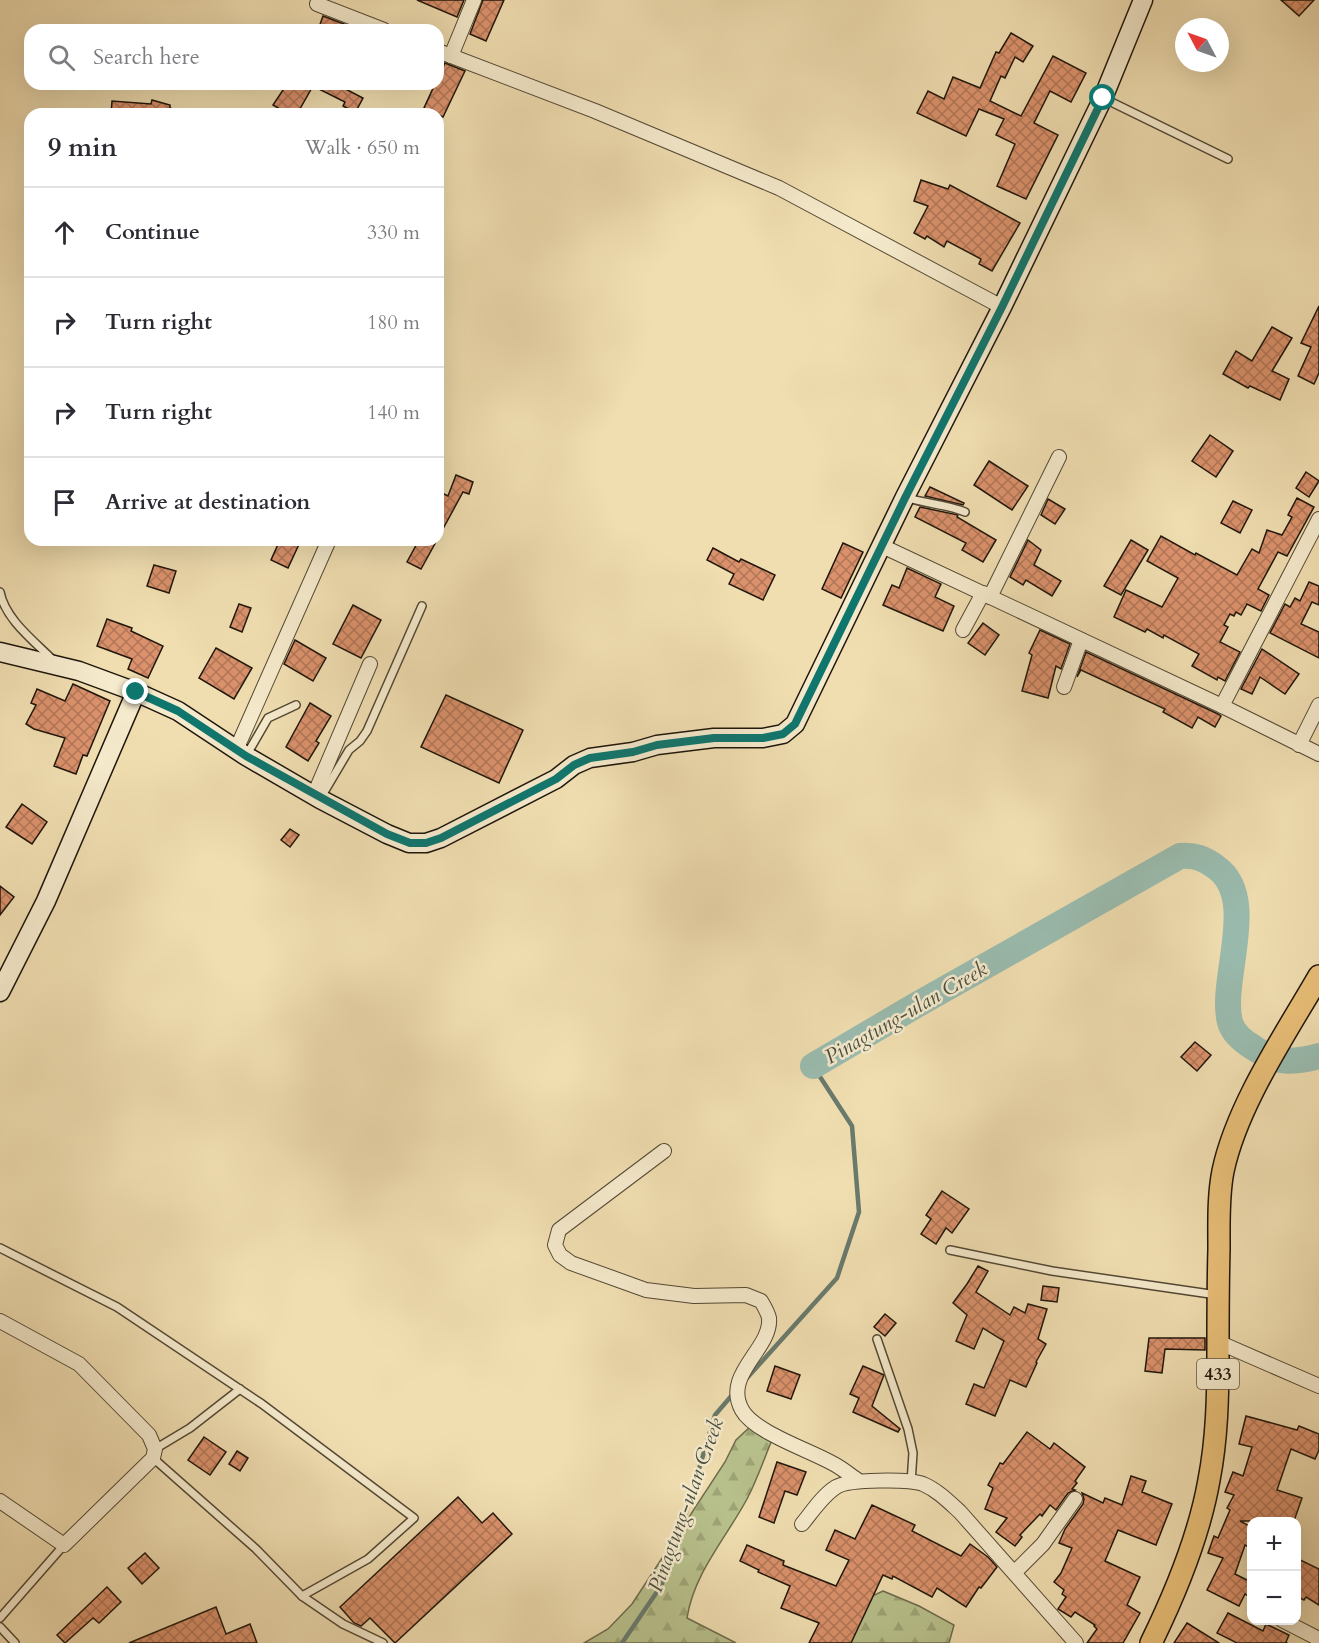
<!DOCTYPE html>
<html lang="en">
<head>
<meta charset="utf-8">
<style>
  :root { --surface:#fff; --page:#f2f2f3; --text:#2b2b33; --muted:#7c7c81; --line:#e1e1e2 }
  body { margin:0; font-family:Cardo,serif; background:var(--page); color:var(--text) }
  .controls { position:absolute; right:18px; bottom:18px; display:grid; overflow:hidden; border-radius:12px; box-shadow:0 6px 24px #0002 }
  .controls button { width:54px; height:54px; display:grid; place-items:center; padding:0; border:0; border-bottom:2px solid var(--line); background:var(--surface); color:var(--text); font:30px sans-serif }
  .compass { position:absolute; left:1175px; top:18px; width:54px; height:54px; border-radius:50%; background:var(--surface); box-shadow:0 6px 24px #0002; rotate:311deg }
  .stop { position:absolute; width:18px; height:18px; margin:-14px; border:4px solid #0f766e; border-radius:50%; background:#fff }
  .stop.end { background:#0f766e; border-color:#fff; box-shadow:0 2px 6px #0008 }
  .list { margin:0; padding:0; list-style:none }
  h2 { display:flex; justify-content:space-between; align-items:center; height:78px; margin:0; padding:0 24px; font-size:26px }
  h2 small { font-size:20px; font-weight:400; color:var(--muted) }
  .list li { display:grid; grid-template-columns:39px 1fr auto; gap:18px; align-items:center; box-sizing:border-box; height:90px; padding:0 24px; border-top:2px solid var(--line) }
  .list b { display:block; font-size:22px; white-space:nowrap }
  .list em { font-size:20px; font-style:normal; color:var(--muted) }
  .icon { flex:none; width:33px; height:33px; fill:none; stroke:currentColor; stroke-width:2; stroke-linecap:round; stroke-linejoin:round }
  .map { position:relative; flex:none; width:1319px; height:1643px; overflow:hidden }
  .search { position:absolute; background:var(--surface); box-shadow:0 6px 24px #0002; left:24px; top:24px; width:420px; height:66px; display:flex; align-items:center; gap:15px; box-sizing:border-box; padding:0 21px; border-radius:18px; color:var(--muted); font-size:22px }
  .panel { position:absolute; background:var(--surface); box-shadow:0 6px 24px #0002; left:24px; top:108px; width:420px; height:438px; border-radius:18px }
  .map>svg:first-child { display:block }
  .forest { fill:url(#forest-firs); stroke:#6c6c4c; stroke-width:1.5 }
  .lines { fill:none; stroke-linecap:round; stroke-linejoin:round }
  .stream { stroke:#697a6d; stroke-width:4.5 }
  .river { stroke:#9abcaf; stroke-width:26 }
  .building { fill:url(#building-cross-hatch); stroke:#1f160b; stroke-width:1.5 }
  .lane-casing { stroke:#534834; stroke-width:10 }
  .street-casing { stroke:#534834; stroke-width:16 }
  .secondary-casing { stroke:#1f160b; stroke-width:21 }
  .primary-casing { stroke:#1f160b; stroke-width:24 }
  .lane { stroke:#f5eacc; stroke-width:7 }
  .street { stroke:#f5eacc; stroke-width:14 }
  .secondary { stroke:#f5eacc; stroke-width:18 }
  .primary { stroke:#e8bf78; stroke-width:21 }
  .route { stroke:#0f766e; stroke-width:8 }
  .labels { text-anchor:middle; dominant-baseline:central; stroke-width:5; stroke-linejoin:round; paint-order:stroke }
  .shield { fill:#f5eacc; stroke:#5f5645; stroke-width:1.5 }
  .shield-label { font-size:18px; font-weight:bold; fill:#1f160b }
  .water-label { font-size:21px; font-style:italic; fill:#4a5044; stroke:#f5eacc }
</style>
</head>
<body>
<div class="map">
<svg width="1319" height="1643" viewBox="0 0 1319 1643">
  <defs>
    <pattern id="forest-firs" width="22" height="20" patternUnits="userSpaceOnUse" patternTransform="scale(1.5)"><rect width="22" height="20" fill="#b8c18c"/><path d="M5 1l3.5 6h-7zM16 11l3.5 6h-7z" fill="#9ea577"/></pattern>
    <pattern id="building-cross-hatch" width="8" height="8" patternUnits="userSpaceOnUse" patternTransform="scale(1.5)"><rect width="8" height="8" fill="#db926c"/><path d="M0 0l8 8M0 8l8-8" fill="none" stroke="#b17657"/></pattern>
  </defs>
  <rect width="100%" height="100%" fill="#f0deb1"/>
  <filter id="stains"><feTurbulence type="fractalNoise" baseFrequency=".00333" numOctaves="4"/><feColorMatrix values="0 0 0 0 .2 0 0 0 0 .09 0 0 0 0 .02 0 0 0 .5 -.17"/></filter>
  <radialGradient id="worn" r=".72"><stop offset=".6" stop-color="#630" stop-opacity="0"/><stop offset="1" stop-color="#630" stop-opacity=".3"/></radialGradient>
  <g class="forest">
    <path d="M750 1427 772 1440C764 1459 757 1480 747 1499 726 1538 694 1573 687 1618L736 1643H584L608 1629 632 1604 725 1462 736 1440Z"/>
    <path d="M883 1591 919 1606 954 1625 949 1643H850L872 1596Z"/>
  </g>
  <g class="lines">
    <g class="stream">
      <path d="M747 1378 837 1278 859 1212 852 1126 813 1066"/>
      <path d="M622 1643 661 1586 680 1533 715 1415 733 1394"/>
    </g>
    <path class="river" d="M813 1066 913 1007 1180 856C1195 855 1204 858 1217 868 1259 899 1219 980 1230 1022 1233 1034 1244 1042 1254 1048 1278 1064 1292 1063 1319 1056"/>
  </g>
  <g class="building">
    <path d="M417 0H464L457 17Z"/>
    <path d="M483 0H504L486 41 470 34Z"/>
    <path d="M1281 0H1314L1299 16Z"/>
    <path d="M323 16 344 24 341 30H318Z"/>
    <path d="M1011 33 1033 46 1023 62 1015 57 1005 78 1001 76 990 101 1021 116 1053 56 1086 73 1071 102 1050 91 1034 123 1058 135 1026 199 997 186 1015 144 996 135 1004 119 979 109 966 136 917 113 928 91 944 99 953 77 980 88 996 52 999 53Z"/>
    <path d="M445 63 465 71 443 117 424 108 435 84H438V78Z"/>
    <path d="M287 84H336L363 98 355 113 343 106 345 102 313 86 297 114H288L273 105Z"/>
    <path d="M152 100 170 105V108L185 114H111L112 101 151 104Z"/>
    <path d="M921 180 948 189 950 185 1020 223 992 271 979 264 981 259 947 241 944 247 927 236 925 239 914 233 928 206 914 201Z"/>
    <path d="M1319 306V373L1314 384 1298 376 1311 347 1301 343Z"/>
    <path d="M1272 327 1292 338 1272 371 1289 379 1280 400 1250 386 1248 388 1223 374 1236 351 1252 361Z"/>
    <path d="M1210 435 1233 451 1216 477 1192 461Z"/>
    <path d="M989 461 1028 486 1012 510 974 485Z"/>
    <path d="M1306 472 1319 481 1309 497 1296 488Z"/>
    <path d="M456 475 473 482 469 494 463 492 438 538V504L444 494 448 496Z"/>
    <path d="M930 487 964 503 963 505 925 496Z"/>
    <path d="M1297 498 1314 507 1287 556 1278 552 1258 589 1269 595 1261 611 1247 604 1241 615 1236 612 1234 616 1230 614 1224 625 1228 627 1220 642 1240 652 1225 681 1218 677 1217 680 1192 666 1199 654 1164 635 1163 638 1147 629 1145 632 1114 617 1126 590 1162 607 1178 578 1147 561 1161 536 1195 555 1196 553 1237 575 1252 549 1259 553 1267 530 1282 535 1292 517 1288 515Z"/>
    <path d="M1048 499 1065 509 1055 524 1041 515Z"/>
    <path d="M1233 501 1252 510 1240 533 1221 523Z"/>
    <path d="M920 507 958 515 957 517 996 540 983 562 962 550 966 543 915 517Z"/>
    <path d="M280 540H301L288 568 271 560Z"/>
    <path d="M419 540H437L421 569 407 562Z"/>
    <path d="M1028 540 1041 550 1034 565 1061 581 1052 596 1026 580 1023 585 1010 577Z"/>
    <path d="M1131 540 1148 550 1121 595 1104 586Z"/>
    <path d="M843 543 863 552 841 598 822 589Z"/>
    <path d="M713 548 739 562 741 559 775 575 763 600 729 584 734 574 707 560Z"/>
    <path d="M154 565 176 571 169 593 147 586Z"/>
    <path d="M907 568 941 584 935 597 954 606 943 631 883 605 892 585 899 588Z"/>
    <path d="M1309 582 1319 586V605L1312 602 1301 624 1319 632V658L1270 633 1285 604 1290 607 1295 598 1300 601Z"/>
    <path d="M239 604 251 608 242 632 230 627Z"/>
    <path d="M353 605 381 620 361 658 333 644Z"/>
    <path d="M107 619 132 628 131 631 163 646 148 678 128 669 132 659 97 646Z"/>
    <path d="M983 623 999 635 985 655 968 643Z"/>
    <path d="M1040 630 1070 644 1061 669 1056 666 1048 698 1022 691 1032 655 1029 653Z"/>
    <path d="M295 640 326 658 313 681 284 664Z"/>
    <path d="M216 648 252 668 234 699 199 678Z"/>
    <path d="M1262 649 1299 674 1285 694 1260 677 1252 694 1241 689Z"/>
    <path d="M1086 652 1218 714 1221 716 1215 727 1198 717 1192 728 1163 712 1165 709 1081 670 1077 677Z"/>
    <path d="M73 684 110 701 87 756 83 755 76 774 54 766 65 738 34 729 26 724 36 705 31 703 37 689 65 701Z"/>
    <path d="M446 695 523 730 499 783 421 747Z"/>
    <path d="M310 703 331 716 316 741 319 743 308 761 286 747Z"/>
    <path d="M22 804 47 822 32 844 6 827Z"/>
    <path d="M290 829 299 835 290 847 281 840Z"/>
    <path d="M0 886 14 897 0 915Z"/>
    <path d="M1195 1042 1211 1055 1197 1071 1181 1057Z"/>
    <path d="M942 1191 969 1209 952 1233 946 1228 936 1244 921 1234 931 1219 926 1215Z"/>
    <path d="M978 1266 988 1271 976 1292 1010 1315 1014 1307 1025 1313 1028 1304 1047 1309 1038 1339 1046 1344 1036 1362 1037 1363 1026 1387 1010 1380 995 1416 966 1404 974 1384 984 1388 1004 1341 983 1328 974 1349 956 1341 967 1315 953 1303 967 1284Z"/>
    <path d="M1043 1286 1059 1288 1057 1302 1041 1300Z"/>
    <path d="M885 1314 896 1323 885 1336 874 1327Z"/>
    <path d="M1149 1338H1205V1350L1165 1349 1162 1373 1145 1371Z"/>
    <path d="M775 1366 800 1375 791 1399 767 1391Z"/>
    <path d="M863 1366 884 1375 872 1406 900 1429 898 1432 853 1412 859 1398 850 1394Z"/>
    <path d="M1246 1416 1297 1430 1299 1426 1319 1434V1450L1315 1459 1291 1449 1277 1490 1302 1498 1294 1521H1240L1251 1527V1548L1245 1545 1235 1574 1251 1582V1598L1245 1594 1239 1606 1207 1590 1223 1558 1208 1553 1214 1536 1218 1538 1230 1510 1227 1508 1234 1495 1225 1492 1233 1472 1243 1476 1252 1447 1239 1444Z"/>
    <path d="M1027 1432 1050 1449 1054 1443 1085 1467 1075 1481 1077 1483 1072 1489 1075 1490 1068 1493 1056 1510 1050 1505 1042 1516 1040 1514 1020 1535 1022 1537 1015 1546 996 1532 1007 1518 985 1509 993 1488 988 1485 1000 1463 1003 1464Z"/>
    <path d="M204 1437 226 1452 210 1475 188 1460Z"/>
    <path d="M237 1451 248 1458 240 1471 229 1464Z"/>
    <path d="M777 1462 806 1472 797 1495 785 1491 774 1523 759 1517Z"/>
    <path d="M1131 1476 1146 1481 1142 1492 1172 1504 1156 1545 1118 1530 1105 1561 1140 1577 1127 1605 1140 1613 1123 1643H1087L1097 1629 1094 1626 1095 1625 1075 1612 1071 1617 1058 1609 1066 1597 1062 1594 1064 1590 1054 1582 1061 1573 1072 1548 1059 1543 1065 1529 1083 1504 1084 1499 1082 1493 1103 1503 1105 1498 1122 1505Z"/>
    <path d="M458 1497 482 1523 493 1513 512 1534 395 1643 370 1618 361 1626 354 1623 340 1607Z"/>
    <path d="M872 1505 915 1525 912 1531 961 1556 970 1544 988 1557 997 1567 981 1588 979 1587 966 1607 937 1588 932 1597 893 1576 892 1579 883 1575 851 1643H809L819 1623 781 1608 790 1586 758 1572 759 1570 740 1561 747 1545 784 1561 783 1565 836 1586 849 1560 826 1550 835 1530 855 1539Z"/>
    <path d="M145 1553 159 1568 142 1584 128 1568Z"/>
    <path d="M1296 1558 1319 1569V1605L1306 1597 1304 1600 1296 1596Z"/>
    <path d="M107 1587 121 1602 99 1623 93 1618 65 1643 57 1635Z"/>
    <path d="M216 1607 226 1634 250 1624 257 1643H129Z"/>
    <path d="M1228 1613 1263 1631 1266 1624 1289 1635 1286 1642 1287 1643H1237L1217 1633Z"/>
    <path d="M1187 1623 1219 1643H1174Z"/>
  </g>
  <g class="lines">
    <defs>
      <g id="lane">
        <path d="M1103 98 1228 159"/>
        <path d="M905 497C925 504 946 504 965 512"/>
        <path d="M0 592C5 619 34 641 53 660"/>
        <path d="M246 756 268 718 296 705"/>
        <path d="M320 799 349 750 360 741 367 731 422 606"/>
        <path d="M0 1248 117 1307 262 1404 414 1518 368 1559 302 1596"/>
        <path d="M950 1250 1052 1271 1217 1295"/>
        <path d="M877 1339 908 1429 913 1453 911 1483"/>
        <path d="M155 1449 190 1428 240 1389"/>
        <path d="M153 1458 256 1549 302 1596 343 1624 383 1643"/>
        <path d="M0 1618 64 1545"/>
        <path d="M0 1627 15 1643"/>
      </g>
      <g id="street">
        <path d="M317 4 384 30"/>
        <path d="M438 51 595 111 779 188 1002 307"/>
        <path d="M451 56 474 0"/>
        <path d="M882 546 1222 706 1319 754"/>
        <path d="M990 597 1059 457"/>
        <path d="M963 630 983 593"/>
        <path d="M1064 687 1081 640"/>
        <path d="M1222 706 1319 519"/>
        <path d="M1299 745 1319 705"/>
        <path d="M236 750 329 540"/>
        <path d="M314 795 370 664"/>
        <path d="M664 1151 559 1230 555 1245 560 1255 571 1263 646 1290 694 1296 746 1295 761 1301C764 1306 768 1313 769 1318 772 1349 722 1374 742 1410 754 1432 809 1450 832 1463 842 1468 850 1475 859 1481"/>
        <path d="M0 1321 79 1364 149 1435 155 1449 153 1458 64 1545 0 1501"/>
        <path d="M1218 1342 1319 1386"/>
        <path d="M802 1524C812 1512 822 1496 836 1487 849 1479 909 1479 923 1484 937 1490 948 1501 960 1512L1076 1643"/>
        <path d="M1015 1572 1043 1544 1075 1499"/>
        <path d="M1282 1620 1319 1639"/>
      </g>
      <g id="secondary">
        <path d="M0 652 79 671 136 692 178 711 246 756 320 799 387 834 409 843H426L441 838 556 779 574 765 590 758 633 752 657 745 714 738H763L783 734 795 724 905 497 1002 307 1103 98 1143 0"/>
        <path d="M0 992 46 901 136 692"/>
      </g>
      <path id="primary" d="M1151 1643C1176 1592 1199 1537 1209 1480 1217 1439 1218 1396 1218 1353 1218 1318 1218 1284 1219 1249 1219 1224 1218 1196 1223 1171 1237 1105 1285 1035 1319 976"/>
    </defs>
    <use href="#lane" class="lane-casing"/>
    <use href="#street" class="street-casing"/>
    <use href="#secondary" class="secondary-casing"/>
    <use href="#primary" class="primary-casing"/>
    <use href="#lane" class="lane"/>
    <use href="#street" class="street"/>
    <use href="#secondary" class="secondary"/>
    <use href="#primary" class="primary"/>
  </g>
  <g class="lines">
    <path class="route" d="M136 692 178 711 246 756 387 834 410 843H426L441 838 556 779 574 765 590 758 633 752 657 745 714 738H763L783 734 795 724 905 498 1002 307 1103 98"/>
  </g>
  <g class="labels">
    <rect class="shield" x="1197" y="1359" width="42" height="30" rx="4.5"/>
    <g class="shield-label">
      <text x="1218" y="1374">433</text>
    </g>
    <g class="water-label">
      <text transform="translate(906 1013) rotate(-30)">Pinagtung-ulan Creek</text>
      <text transform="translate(686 1505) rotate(-70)">Pinagtung-ulan Creek</text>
    </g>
  </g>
  <rect width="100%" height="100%" filter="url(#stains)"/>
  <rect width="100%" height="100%" fill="url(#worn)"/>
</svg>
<div class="controls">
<button>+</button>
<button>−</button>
</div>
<svg class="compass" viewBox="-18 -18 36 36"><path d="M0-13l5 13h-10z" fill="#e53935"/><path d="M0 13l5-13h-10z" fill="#7c7c81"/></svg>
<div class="stop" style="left:1103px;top:98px"></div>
<div class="stop end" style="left:136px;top:692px"></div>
<div class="search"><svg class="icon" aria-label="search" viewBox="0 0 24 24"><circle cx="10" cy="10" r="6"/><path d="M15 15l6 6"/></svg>Search here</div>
<section class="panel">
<h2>9 min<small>Walk · 650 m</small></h2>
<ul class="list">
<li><svg class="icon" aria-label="ahead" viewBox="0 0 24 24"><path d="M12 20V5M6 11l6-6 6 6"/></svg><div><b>Continue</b></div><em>330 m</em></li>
<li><svg class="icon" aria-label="right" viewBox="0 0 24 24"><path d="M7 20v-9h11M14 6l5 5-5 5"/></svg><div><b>Turn right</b></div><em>180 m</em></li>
<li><svg class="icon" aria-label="right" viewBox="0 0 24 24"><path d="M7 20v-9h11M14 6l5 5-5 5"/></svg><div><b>Turn right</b></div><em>140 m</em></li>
<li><svg class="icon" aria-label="arrive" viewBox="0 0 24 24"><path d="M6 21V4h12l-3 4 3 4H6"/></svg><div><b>Arrive at destination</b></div></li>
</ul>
</section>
</div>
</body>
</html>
